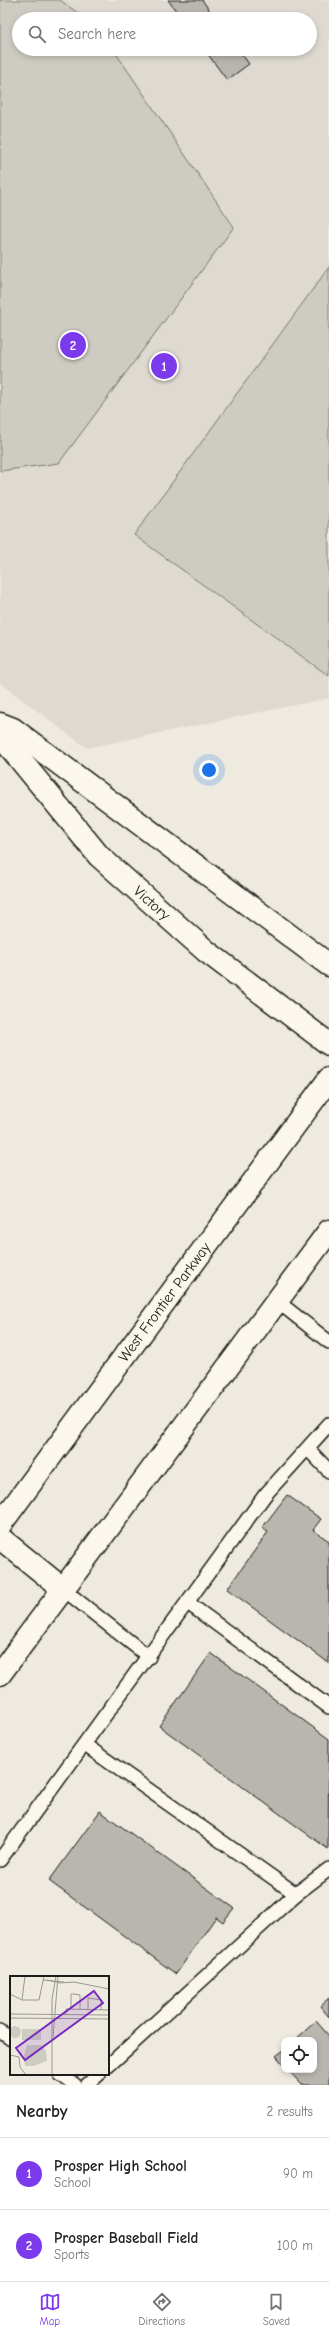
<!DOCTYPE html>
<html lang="en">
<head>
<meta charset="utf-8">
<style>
  :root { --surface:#fff; --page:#f2f2f2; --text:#202124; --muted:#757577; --line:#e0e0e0; --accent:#7c3aed }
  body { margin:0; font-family:"Comic Neue",sans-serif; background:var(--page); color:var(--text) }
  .controls { position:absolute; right:12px; bottom:12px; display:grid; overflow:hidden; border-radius:8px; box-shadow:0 2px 6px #0003 }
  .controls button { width:36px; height:36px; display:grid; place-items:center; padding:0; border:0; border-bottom:1px solid var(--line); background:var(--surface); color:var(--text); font:20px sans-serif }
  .you { position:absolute; left:209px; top:770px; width:14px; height:14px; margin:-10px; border:3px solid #fff; border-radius:50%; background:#1a73e8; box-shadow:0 0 0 6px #1a73e833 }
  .badge { display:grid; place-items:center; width:26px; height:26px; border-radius:50%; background:var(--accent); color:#fff; font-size:13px; font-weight:700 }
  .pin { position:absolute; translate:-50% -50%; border:2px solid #fff; box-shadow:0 1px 4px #0006 }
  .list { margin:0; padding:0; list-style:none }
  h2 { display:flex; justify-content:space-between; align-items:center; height:52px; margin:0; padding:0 16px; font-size:17px }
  h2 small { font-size:13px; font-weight:400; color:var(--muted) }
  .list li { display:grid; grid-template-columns:26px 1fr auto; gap:12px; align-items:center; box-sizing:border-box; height:72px; padding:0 16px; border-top:1px solid var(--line) }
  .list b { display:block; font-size:15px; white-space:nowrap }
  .list p { margin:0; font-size:13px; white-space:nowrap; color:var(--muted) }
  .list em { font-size:13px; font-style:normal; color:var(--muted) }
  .icon { flex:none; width:22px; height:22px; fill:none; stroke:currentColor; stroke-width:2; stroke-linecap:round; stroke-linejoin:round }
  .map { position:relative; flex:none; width:329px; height:2085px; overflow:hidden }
  .search { position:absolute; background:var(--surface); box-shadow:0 2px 6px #0003; left:12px; right:12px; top:12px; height:44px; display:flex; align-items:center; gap:10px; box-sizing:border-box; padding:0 14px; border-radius:22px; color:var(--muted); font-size:15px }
  .sheet { height:196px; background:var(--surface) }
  nav { display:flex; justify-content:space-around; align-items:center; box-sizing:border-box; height:56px; border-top:1px solid var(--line); background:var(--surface); font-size:11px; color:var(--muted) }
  nav a { display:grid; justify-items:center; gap:2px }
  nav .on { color:var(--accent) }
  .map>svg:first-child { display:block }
  .built { fill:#dedad1; fill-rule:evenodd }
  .green { fill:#ceccc2; stroke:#75746f }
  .building { fill:#b9b6af; stroke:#1c1c1c }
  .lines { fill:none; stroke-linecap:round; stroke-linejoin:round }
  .service-casing { stroke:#1c1c1c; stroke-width:16 }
  .minor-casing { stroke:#1c1c1c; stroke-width:25 }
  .tertiary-casing { stroke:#1c1c1c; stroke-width:25 }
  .service { stroke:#fbf7ec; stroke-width:13 }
  .minor { stroke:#fbf7ec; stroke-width:22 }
  .tertiary { stroke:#fbf7ec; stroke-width:22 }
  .labels { text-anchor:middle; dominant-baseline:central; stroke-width:3; stroke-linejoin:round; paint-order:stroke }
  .street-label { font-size:15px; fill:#1c1c1c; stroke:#fbf7ec }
  .inset-road { fill:none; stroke:#9a9891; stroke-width:1 }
  .view { fill:#7b2cbf; fill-opacity:0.15; stroke:#7b2cbf; stroke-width:2 }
  .inset-edge { fill:none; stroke:#1c1c1c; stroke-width:2 }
</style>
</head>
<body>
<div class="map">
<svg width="329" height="2085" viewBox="0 0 329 2085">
  <rect width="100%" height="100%" fill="#eeeadf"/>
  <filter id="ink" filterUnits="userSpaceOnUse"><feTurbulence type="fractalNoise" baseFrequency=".025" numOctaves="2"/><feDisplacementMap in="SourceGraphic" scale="8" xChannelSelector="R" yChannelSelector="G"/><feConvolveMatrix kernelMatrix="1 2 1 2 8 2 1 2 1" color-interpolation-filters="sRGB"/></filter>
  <g filter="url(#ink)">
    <path class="built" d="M0 0H329V698L87 748 0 683ZM19 19H310V49H19Z"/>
    <g class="green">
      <path d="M0 0H60L86 19H19V49H113L234 227 59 463 0 471Z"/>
      <path d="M329 267V676L134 535Z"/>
    </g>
    <g class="building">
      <path d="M168 0H202L216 19H182Z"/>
      <path d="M204 49H238L249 64 227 80Z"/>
      <path d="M287 1495 321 1519 313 1530 329 1541V1663L227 1589 268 1532 262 1528Z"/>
      <path d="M211 1653 329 1739 328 1849 159 1726Z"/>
      <path d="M100 1811 234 1908 223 1922 216 1917 176 1974 49 1881Z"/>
      <path d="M329 1998V2017L320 2006Z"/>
      <path d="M316 2021 329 2036V2085H302L288 2070H314V2040H295Z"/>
      <path d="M284 2050V2065L276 2056Z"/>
    </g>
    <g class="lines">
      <defs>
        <g id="service">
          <path d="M277 1301 329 1342"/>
          <path d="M308 1449 329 1471"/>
          <path d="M63 1589 149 1657"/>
          <path d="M188 1603 329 1707"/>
          <path d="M85 1745 296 1894 108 2066"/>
          <path d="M0 1860 265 1495 329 1424"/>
          <path d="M296 1894 329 1869"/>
          <path d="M0 2031 11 2039"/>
          <path d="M60 2074 75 2085"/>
          <path d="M87 2085 99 2074"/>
        </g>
        <g id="minor">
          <path d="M0 724 13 729 329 965"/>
          <path id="s1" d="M0 735 99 856 206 951 329 1044"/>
        </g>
        <g id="tertiary">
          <path id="s2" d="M0 1525 329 1079"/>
          <path d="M0 1538 63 1589"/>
          <path d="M0 1674 329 1231"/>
        </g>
      </defs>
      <use href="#service" class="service-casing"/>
      <use href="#minor" class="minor-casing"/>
      <use href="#tertiary" class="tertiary-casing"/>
      <use href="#service" class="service"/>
      <use href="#minor" class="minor"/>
      <use href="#tertiary" class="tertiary"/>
    </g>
  </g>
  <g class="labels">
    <g class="street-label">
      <text stroke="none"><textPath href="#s1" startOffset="227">Victory</textPath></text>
      <text stroke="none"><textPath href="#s2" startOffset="277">West Frontier Parkway</textPath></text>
    </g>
  </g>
  <g transform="translate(10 1976)">
    <rect width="99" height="99" fill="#eeeadf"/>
    <path d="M-1 56a6 6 0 1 1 12 0a6 6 0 1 1-12 0ZM12 53H31V64H12ZM17 69H31L36 75 37 85 24 90H15L14 79Z" fill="#ceccc2"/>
    <path class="inset-road" d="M33 4 54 6M37 4 50 7 64 6 99 13M0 18 12 24H29L34 0M12 24 15 0M61 33V18H64L70 19V33M78 33V22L91 24V34M0 38 99 39M56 38V33L99 34M0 42 99 43M43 61 48 0M0 79 9 81 10 91 16 99M42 99V23L46 0"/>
    <path class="view" d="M84 15 93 27 15 84 6 72Z"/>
    <rect width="99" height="99" class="inset-edge"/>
  </g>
</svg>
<div class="controls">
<button><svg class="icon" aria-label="locate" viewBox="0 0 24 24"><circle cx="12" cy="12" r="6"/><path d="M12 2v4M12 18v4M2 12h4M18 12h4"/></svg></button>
</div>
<div class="you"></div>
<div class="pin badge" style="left:164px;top:366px">1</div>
<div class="pin badge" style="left:73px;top:345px">2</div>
<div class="search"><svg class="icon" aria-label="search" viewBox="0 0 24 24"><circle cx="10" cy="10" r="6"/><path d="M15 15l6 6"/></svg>Search here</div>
</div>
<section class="sheet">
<h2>Nearby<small>2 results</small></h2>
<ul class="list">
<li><span class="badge">1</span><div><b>Prosper High School</b><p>School</p></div><em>90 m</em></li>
<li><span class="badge">2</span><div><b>Prosper Baseball Field</b><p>Sports</p></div><em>100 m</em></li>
</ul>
</section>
<nav>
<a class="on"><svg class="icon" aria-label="map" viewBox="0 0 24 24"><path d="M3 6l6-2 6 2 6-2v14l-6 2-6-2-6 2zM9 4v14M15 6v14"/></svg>Map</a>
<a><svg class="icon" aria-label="directions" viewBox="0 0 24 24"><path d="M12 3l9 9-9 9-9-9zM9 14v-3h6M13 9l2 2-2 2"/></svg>Directions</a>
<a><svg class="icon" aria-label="saved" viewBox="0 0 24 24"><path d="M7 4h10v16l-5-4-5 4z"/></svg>Saved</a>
</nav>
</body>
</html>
